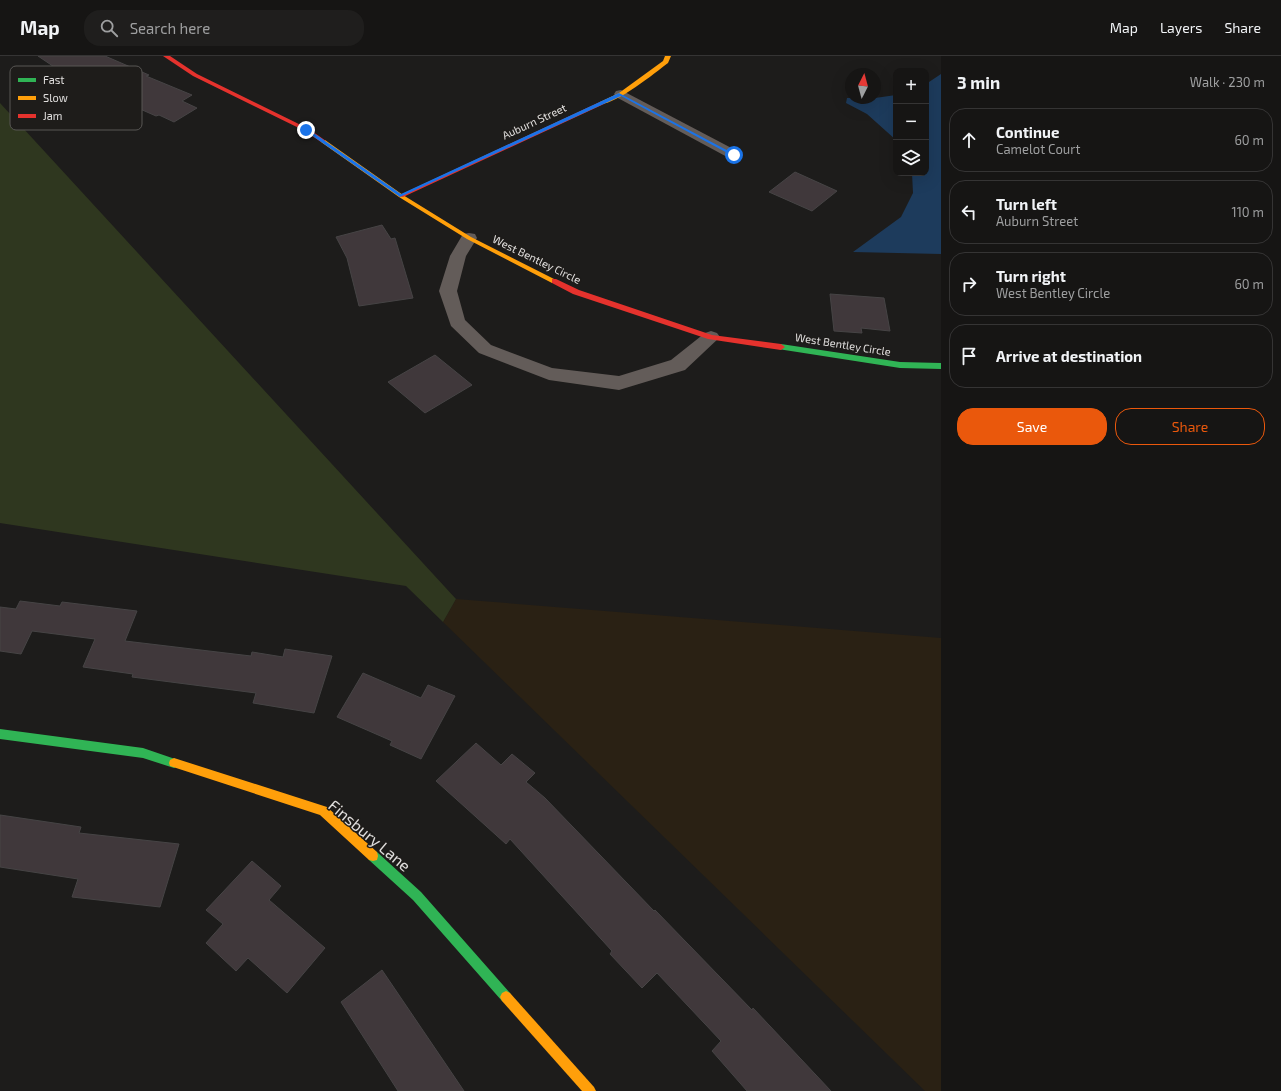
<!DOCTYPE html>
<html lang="en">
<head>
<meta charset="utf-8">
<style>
  :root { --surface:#161514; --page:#1f1e1d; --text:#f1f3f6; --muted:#9e9fa0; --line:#353434; --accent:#ea580c }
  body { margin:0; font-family:"Exo 2",sans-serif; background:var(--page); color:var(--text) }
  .controls { position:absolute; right:12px; top:12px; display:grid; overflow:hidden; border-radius:8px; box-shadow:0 4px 16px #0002 }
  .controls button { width:36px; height:36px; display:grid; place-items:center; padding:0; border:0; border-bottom:1px solid var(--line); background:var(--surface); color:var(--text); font:20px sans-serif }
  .compass { position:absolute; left:845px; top:12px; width:36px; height:36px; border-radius:50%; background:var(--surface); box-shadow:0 4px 16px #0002; rotate:6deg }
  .stop { position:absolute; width:12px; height:12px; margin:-9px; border:3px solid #1a73e8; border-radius:50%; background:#fff }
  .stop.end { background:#1a73e8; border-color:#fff; box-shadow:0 1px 4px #0008 }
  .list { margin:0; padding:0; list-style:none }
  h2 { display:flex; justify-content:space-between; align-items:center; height:52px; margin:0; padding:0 16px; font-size:17px }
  h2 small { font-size:13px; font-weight:400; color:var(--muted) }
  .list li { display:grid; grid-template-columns:26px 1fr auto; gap:12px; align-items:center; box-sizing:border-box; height:64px; margin:0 8px 8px; padding:0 8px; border:1px solid var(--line); border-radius:16px }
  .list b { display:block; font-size:15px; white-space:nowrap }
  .list p { margin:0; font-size:13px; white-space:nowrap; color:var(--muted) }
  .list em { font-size:13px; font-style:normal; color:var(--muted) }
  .actions { display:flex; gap:8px; padding:12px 16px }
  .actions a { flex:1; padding:9px 0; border:1px solid var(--accent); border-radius:16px; text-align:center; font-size:14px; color:var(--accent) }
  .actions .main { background:var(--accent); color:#fff }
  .icon { flex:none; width:22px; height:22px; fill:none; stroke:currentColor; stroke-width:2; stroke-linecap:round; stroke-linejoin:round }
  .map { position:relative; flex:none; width:941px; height:1035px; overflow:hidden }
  header { display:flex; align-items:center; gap:24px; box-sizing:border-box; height:56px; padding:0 20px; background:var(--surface); border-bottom:1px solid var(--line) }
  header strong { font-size:19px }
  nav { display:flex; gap:22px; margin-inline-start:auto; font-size:14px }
  .search { width:280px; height:36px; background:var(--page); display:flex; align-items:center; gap:10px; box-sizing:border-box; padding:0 14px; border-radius:16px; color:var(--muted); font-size:15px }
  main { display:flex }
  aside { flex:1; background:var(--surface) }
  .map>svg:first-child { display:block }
  .commercial { fill:#2a2114 }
  .green { fill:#2f371f }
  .water { fill:#1d3b5c }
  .building { fill:#40383b; stroke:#464445 }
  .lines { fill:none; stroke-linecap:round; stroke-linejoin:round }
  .street { fill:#635c59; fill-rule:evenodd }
  .fast { fill:#30b455; fill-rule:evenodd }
  .slow { fill:#ff9f0a; fill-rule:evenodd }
  .jam { fill:#e5322d; fill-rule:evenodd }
  .route { fill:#1a73e8 }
  .labels { text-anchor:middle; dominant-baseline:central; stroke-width:3; stroke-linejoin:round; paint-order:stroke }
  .far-street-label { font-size:11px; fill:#e0dedd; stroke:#1e1c1a }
  .near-street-label { font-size:16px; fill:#e0dedd; stroke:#1e1c1a }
  .key { fill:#1e1c1a; stroke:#585654; stroke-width:1 }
  .key-label { font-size:11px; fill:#e0dedd }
</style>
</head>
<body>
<header>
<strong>Map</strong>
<div class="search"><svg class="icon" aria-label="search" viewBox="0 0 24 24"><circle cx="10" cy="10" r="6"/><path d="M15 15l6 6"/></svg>Search here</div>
<nav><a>Map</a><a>Layers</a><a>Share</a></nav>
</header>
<main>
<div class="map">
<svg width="941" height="1035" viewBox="0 0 941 1035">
  <rect width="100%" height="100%" fill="#1d1c1b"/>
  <path class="commercial" d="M456 543 941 582V1035H925L443 566Z"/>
  <path class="green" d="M0 47 456 543 443 566 406 530 0 467Z"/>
  <g class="water">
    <path d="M941 18V198L853 196 901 161 913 137 912 117H926V28Z"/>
    <path d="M896 39V84L867 58 846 47 847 42H875Z"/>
  </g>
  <g class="building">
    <path d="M38 0H105L149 19 146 20 192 39 182 45 197 52 174 66 159 59 156 60 72 23Z"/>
    <path d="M795 116 837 135 812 155 769 136Z"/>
    <path d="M382 169 391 183 395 182 413 242 359 250 347 202 336 181Z"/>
    <path d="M830 238 884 242 890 275 861 272 862 277 834 275Z"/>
    <path d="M435 299 472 329 425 357 388 326Z"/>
    <path d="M20 545 60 550 62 546 137 555 125 585 251 600 252 596 283 601 285 593 332 600 314 657 253 647 256 637 132 621 133 618 83 611 95 583 32 575 21 598 0 595V551L16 553Z"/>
    <path d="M363 617 421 642 428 629 455 640 421 703 390 689 392 685 337 661Z"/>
    <path d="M476 687 501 709 512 698 535 717 526 726 545 742 654 855 655 854 752 954 753 952 831 1035H747L712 995 721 985 657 917 642 932 610 898 612 895 510 783 506 788 436 725Z"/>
    <path d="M0 759 81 771 79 777 179 788 160 851 72 841 78 823 0 811Z"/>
    <path d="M252 805 281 830 269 844 325 892 287 937 248 902 236 915 206 887 223 868 206 854Z"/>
    <path d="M382 914 464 1035H398L341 946Z"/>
  </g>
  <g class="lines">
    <g class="street">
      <path d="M621 34 739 96 742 99 739 102H729L616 41 614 38 616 35Z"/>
      <path d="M469 177 475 178 477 182 466 200 457 235 465 264 491 289 552 312 619 320 671 304 705 277 711 275 717 277 720 281 685 314 619 334 549 324 479 297 451 270 439 235 450 200 463 178Z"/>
    </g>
    <g class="fast">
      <path d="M781 288 900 306 941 307V313L900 312 778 293V289Z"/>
      <path d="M0 673 143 692 178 704 179 707 178 710 174 712 143 702 0 683Z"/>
      <path d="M373 795 377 796 421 836 510 937 512 941 510 945 506 947 502 945 413 844 369 804 368 800 369 796Z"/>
    </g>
    <g class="slow">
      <path d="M665 0H671L668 7C655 17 615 49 600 48V46L619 37 663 5Z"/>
      <path d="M321 84H325L403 139 471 181 558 225 556 227H552L467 183 399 141 321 86Z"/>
      <path d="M174 702 327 751 377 796 378 800 377 804 373 805 369 804 320 759 170 710 169 707 170 704Z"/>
      <path d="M506 935 510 937 594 1031 596 1035H582L502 945 500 941 502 937Z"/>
    </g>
    <g class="jam">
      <path d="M163 0H170L197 18 309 73 326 85 321 86 305 75 193 20Z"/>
      <path d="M602 45 605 47 604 48 403 141 398 140Z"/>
      <path d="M552 223H556L579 234 712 279 781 288 785 291 781 294 708 283 573 238 552 227Z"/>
    </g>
  </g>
  <path class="route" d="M619 37 736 99 733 100 621 40 400 141 304 74 308 73 401 138Z"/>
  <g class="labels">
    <g class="far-street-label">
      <text transform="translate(534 65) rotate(-25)">Auburn Street</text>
      <text transform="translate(537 203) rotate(26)">West Bentley Circle</text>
      <text transform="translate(843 288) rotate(9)">West Bentley Circle</text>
    </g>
    <g class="near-street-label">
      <text transform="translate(370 779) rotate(40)">Finsbury Lane</text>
    </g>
  </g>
  <rect x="10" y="10" width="132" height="64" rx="6" class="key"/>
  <rect x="18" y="22" width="18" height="4" fill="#30b455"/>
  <rect x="18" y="40" width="18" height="4" fill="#ff9f0a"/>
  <rect x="18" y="58" width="18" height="4" fill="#e5322d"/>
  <g class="key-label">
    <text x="43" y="28">Fast</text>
    <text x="43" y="46">Slow</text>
    <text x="43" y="64">Jam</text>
  </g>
</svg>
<div class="controls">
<button>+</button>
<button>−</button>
<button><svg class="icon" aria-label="layers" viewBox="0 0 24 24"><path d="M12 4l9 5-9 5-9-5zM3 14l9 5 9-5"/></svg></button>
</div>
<svg class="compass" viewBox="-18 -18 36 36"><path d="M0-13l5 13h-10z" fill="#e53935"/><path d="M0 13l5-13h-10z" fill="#9e9fa0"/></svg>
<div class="stop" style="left:734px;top:99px"></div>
<div class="stop end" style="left:306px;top:74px"></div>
</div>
<aside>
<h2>3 min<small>Walk · 230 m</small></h2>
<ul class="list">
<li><svg class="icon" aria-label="ahead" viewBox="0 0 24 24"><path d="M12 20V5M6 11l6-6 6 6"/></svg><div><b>Continue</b><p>Camelot Court</p></div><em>60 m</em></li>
<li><svg class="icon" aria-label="left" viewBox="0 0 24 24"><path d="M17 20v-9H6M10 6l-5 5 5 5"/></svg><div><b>Turn left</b><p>Auburn Street</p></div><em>110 m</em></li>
<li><svg class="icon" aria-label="right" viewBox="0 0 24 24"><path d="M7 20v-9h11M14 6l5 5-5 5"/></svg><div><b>Turn right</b><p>West Bentley Circle</p></div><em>60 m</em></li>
<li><svg class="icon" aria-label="arrive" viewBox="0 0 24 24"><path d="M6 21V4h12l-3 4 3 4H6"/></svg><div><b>Arrive at destination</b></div></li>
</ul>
<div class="actions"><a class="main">Save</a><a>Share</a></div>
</aside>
</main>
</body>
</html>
